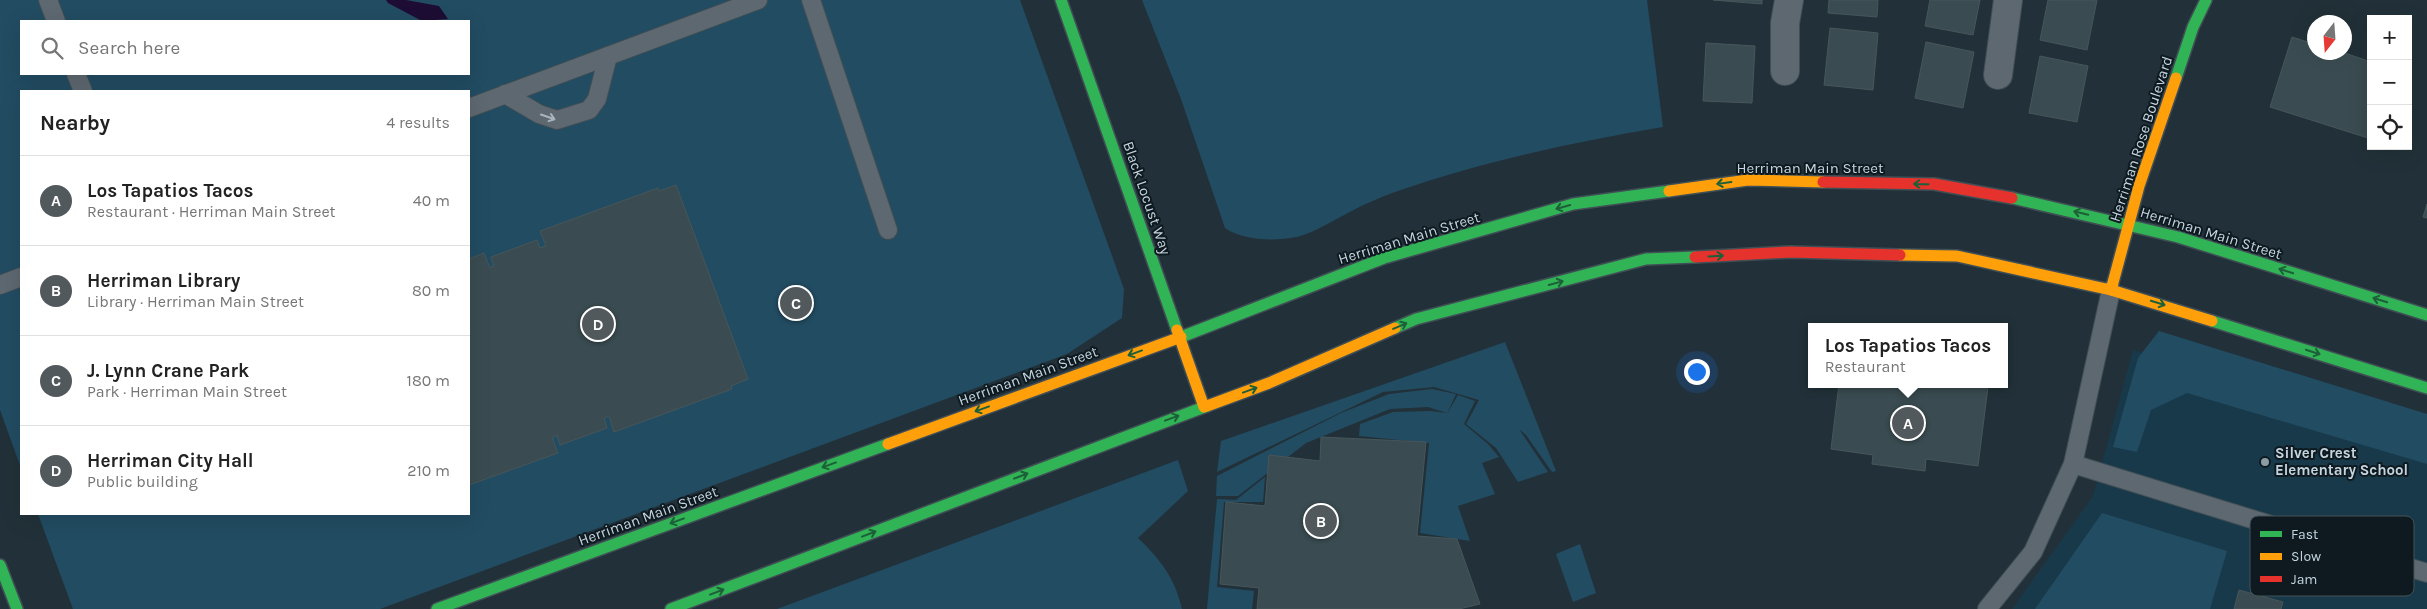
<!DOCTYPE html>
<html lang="en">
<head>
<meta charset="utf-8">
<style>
  :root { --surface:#fff; --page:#f6f6f6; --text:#222; --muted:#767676; --line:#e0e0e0; --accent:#52595d }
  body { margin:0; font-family:Karla,sans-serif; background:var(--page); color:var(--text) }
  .controls { position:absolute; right:15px; top:15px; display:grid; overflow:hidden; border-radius:0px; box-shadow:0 5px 20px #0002 }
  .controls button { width:45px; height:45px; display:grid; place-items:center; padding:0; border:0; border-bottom:1px solid var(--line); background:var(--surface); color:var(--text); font:25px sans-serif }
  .compass { position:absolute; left:2307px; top:15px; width:45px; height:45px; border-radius:50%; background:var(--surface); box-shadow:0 5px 20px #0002; rotate:197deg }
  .you { position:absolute; left:1696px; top:371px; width:18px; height:18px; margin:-12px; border:4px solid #fff; border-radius:50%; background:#1a73e8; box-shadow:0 0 0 8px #1a73e833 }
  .badge { display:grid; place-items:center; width:32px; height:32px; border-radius:50%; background:var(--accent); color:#fff; font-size:16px; font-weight:700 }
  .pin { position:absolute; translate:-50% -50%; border:2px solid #fff; box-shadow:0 1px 5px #0006 }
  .popup { position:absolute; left:1808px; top:323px; width:200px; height:65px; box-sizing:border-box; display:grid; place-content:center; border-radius:0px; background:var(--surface); filter:drop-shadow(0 1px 4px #0005); font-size:16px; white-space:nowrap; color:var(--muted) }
  .popup b { font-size:19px; color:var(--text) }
  .popup::after { content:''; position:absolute; left:50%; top:100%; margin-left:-10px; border:10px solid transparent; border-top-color:var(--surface) }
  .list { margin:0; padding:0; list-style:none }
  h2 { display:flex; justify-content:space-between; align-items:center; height:65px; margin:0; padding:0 20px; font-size:21px }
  h2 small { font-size:16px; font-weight:400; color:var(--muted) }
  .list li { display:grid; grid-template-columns:32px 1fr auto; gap:15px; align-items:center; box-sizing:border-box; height:90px; padding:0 20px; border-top:1px solid var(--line) }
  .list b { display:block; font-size:19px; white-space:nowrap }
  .list p { margin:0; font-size:16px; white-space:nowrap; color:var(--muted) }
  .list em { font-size:16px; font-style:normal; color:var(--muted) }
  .icon { flex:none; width:28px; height:28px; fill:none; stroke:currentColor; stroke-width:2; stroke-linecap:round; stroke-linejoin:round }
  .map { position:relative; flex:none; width:2427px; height:609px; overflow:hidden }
  .search { position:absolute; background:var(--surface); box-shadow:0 5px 20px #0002; left:20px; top:20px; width:450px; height:55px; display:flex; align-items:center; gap:12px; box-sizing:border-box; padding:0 18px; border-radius:0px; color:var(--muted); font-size:19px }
  .panel { position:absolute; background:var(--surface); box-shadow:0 5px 20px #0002; left:20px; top:90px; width:450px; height:425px; border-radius:0px }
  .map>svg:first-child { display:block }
  .built { fill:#18394a }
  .green { fill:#224c62; fill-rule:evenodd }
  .water { fill:#1d0d34 }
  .building { fill:#3a4c51; stroke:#47565a }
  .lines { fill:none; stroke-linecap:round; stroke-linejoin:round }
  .lane-casing { stroke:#404e55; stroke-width:20 }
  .street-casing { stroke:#404e55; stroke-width:30 }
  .fast-casing { stroke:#404e55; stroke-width:14 }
  .slow-casing { stroke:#404e55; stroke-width:14 }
  .jam-casing { stroke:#404e55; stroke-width:14 }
  .lane { stroke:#5e6870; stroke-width:18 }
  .street { stroke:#5e6870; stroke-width:28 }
  .fast { stroke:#30b455; stroke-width:11 }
  .slow { stroke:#ff9f0a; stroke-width:11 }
  .jam { stroke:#e5322d; stroke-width:11 }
  .oneway { stroke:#a6b4be }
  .oneway2 { stroke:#1d5f38 }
  .poi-dot { fill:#8c9ca5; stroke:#0e1a20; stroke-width:2 }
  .labels { text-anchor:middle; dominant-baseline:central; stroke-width:4; stroke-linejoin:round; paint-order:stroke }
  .street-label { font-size:15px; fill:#c5d5df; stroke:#0e1a20 }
  .poi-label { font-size:15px; font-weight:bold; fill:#c5d5df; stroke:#0e1a20; text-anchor:start }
  .key { fill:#0e1a20; stroke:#455259; stroke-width:1 }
  .key-label { font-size:14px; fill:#c5d5df }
</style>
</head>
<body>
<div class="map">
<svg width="2427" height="609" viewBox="0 0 2427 609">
  <rect width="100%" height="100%" fill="#223139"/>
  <path class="built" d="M2133 350 2427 429V609H2012L2093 496Z"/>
  <g class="green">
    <path d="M0 0H1020L1124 289 1122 318 1067 354 380 609H73L38 514H469V91H21V468L0 410ZM21 21H469V74H21Z"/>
    <path d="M1142 0H1647L1663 127C1574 142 1484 161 1398 191 1381 197 1362 205 1346 214 1328 223 1311 235 1291 238 1270 241 1242 240 1225 228L1181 99Z"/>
    <path d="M2159 331 2427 414V464L2187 393 2151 410 2137 452 2113 447 2138 358Z"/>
    <path d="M1505 342 1556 471 1552 472 1526 435 1519 429 1548 472 1518 482 1496 448 1466 424 1479 400 1434 387 1383 392 1217 472 1221 441Z"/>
    <path d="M1432 389 1456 394 1447 414 1458 395 1475 401 1464 424 1488 444 1499 457 1482 463 1495 494 1458 506 1470 541 1420 533 1429 443 1359 436 1360 424 1393 412 1430 411 1447 413 1428 407 1390 409 1306 443 1238 496H1216L1217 476 1341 413 1389 394Z"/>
    <path d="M1178 460 1188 491 1138 538C1160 559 1175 578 1182 609H777Z"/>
    <path d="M1265 477 1263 502H1224L1217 587 1254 591 1252 609H1207L1217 499 1236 500Z"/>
    <path d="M2102 513 2227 551 2210 609H2035Z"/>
    <path d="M1580 544 1596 593 1573 602 1556 554Z"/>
  </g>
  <path class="water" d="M386 0H406L439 6 448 19 422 21 388 3Z"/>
  <g class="building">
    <path d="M1713 0H1762V4Z"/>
    <path d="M1829 0H1878L1877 17 1828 13Z"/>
    <path d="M1930 0H1980L1973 35 1925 26Z"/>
    <path d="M2048 0H2097L2087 50 2040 40Z"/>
    <path d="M1830 28 1878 33 1873 90 1824 85Z"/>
    <path d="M2292 37 2314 44V52H2342L2371 62V139L2270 107Z"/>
    <path d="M1926 42 1974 52 1963 108 1915 98Z"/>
    <path d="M1706 43 1755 46 1752 103 1703 101Z"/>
    <path d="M2040 56 2088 66 2077 122 2029 113Z"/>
    <path d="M676 185 748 379 731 386 732 389 614 432 609 416 604 418 607 428 560 445 557 435 552 438 558 453 469 485V259L484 253 490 268 494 266 491 257 537 240 540 248 546 246 540 231 658 188 659 191Z"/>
    <path d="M2427 204V218L2423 217Z"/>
    <path d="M1839 384H1966L1988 387 1978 466 1926 459 1925 471 1872 464 1873 455 1831 449Z"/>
    <path d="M1321 437 1426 442 1417 536 1457 539 1480 604 1459 609H1257L1259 588 1220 584 1226 502 1265 506 1269 455 1320 461Z"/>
    <path d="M2239 590 2283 602 2281 609H2234Z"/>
  </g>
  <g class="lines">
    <defs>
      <g id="lane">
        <path d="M48 0 56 21"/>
        <path d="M811 0 888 230"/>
        <path d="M76 74 83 91"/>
        <path d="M505 94 539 114 557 120 589 110 597 99 608 56"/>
        <path d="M469 108 758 0"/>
        <path d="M0 285 21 277"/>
        <path d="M2073 464 2427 573"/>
        <path d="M1987 609 2033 552 2073 464 2111 290"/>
      </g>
      <g id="street">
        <path d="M1785 71V23L1789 0"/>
        <path d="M1998 75 2008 0"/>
      </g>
      <g id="fast">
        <path d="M1061 0 1177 330"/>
        <path d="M2176 78 2193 27 2206 0"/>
        <path d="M2012 198 2178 237 2427 315"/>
        <path d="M2212 321 2427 388"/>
        <path d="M1395 328 1416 319 1646 259 1695 257"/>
        <path d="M1181 337 1384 258 1573 204 1669 191"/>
        <path d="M0 565 17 609"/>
        <path d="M437 609 888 444"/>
        <path d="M671 609 1207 406"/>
      </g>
      <g id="slow">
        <path d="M1669 191 1748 180 1823 182"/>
        <path d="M1900 255 1957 256 2111 290 2212 321"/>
        <path d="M2111 290 2139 186 2176 78"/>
        <path d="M1177 330 1204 407"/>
        <path d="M1207 406 1269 383 1395 328"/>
        <path d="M888 444 1181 337"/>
      </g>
      <g id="jam">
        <path d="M1823 182 1934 184 2012 198"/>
        <path d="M1695 257 1790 252 1900 255"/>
      </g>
    </defs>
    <use href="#lane" class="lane-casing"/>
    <use href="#street" class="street-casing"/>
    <use href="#fast" class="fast-casing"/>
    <use href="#slow" class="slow-casing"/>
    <use href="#jam" class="jam-casing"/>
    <use href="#lane" class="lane"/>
    <use href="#street" class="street"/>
    <use href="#fast" class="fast"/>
    <use href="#slow" class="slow"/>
    <use href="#jam" class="jam"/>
  </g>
  <defs><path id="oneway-shaft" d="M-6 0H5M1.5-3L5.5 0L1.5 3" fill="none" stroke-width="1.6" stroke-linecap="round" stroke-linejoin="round" transform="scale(1.25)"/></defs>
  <use class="oneway" href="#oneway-shaft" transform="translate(548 117) rotate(19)"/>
  <g class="oneway2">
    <use href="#oneway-shaft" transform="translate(1724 183) rotate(172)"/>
    <use href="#oneway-shaft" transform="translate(1921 184) rotate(-179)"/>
    <use href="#oneway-shaft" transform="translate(1563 207) rotate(164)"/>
    <use href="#oneway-shaft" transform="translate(2081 213) rotate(-167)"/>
    <use href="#oneway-shaft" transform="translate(1716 256) rotate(-3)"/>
    <use href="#oneway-shaft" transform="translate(2286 271) rotate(-162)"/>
    <use href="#oneway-shaft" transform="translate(1556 283) rotate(-15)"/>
    <use href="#oneway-shaft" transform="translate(2380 300) rotate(-163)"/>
    <use href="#oneway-shaft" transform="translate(2158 303) rotate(17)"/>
    <use href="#oneway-shaft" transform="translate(1400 326) rotate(-23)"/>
    <use href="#oneway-shaft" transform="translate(2313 352) rotate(18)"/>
    <use href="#oneway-shaft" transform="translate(1135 353) rotate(160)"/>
    <use href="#oneway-shaft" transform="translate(1250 390) rotate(-20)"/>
    <use href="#oneway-shaft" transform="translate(982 409) rotate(160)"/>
    <use href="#oneway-shaft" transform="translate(1172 418) rotate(-20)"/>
    <use href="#oneway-shaft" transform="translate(829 465) rotate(160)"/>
    <use href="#oneway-shaft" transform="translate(1021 476) rotate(-21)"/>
    <use href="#oneway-shaft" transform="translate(677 521) rotate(160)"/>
    <use href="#oneway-shaft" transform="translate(869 534) rotate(-21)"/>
    <use href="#oneway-shaft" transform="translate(717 592) rotate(-21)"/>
  </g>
  <circle class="poi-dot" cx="2265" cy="462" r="5"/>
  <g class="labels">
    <g class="street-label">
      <text transform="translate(2141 139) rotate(-72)">Herriman Rose Boulevard</text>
      <text x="1810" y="168">Herriman Main Street</text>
      <text transform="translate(1147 198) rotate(71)">Black Locust Way</text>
      <text transform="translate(2211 233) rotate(17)">Herriman Main Street</text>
      <text transform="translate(1409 238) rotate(-17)">Herriman Main Street</text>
      <text transform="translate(1028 376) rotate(-20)">Herriman Main Street</text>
      <text transform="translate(648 516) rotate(-20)">Herriman Main Street</text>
    </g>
    <g class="poi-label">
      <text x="2275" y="453">Silver Crest<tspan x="2275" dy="17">Elementary School</tspan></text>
    </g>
  </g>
  <rect x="2250" y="516" width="164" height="80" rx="8" class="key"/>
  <rect x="2260" y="531" width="22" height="6" fill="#30b455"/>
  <rect x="2260" y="553" width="22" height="7" fill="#ff9f0a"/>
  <rect x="2260" y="576" width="22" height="6" fill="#e5322d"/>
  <g class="key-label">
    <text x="2291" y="539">Fast</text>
    <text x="2291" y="561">Slow</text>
    <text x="2291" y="584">Jam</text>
  </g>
</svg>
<div class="controls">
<button>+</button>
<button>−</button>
<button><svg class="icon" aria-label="locate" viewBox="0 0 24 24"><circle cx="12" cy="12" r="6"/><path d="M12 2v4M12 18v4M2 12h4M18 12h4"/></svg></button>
</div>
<svg class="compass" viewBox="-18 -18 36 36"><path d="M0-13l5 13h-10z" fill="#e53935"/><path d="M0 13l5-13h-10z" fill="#767676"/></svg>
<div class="you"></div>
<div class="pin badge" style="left:1908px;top:423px">A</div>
<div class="popup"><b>Los Tapatios Tacos</b>Restaurant</div>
<div class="pin badge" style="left:1321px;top:521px">B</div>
<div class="pin badge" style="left:796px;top:303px">C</div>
<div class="pin badge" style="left:598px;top:324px">D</div>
<div class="search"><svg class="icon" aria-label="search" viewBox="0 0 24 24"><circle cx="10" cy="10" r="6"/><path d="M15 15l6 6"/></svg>Search here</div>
<section class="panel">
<h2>Nearby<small>4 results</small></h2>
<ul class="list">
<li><span class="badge">A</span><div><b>Los Tapatios Tacos</b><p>Restaurant · Herriman Main Street</p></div><em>40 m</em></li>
<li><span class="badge">B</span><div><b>Herriman Library</b><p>Library · Herriman Main Street</p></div><em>80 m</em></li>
<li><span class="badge">C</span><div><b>J. Lynn Crane Park</b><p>Park · Herriman Main Street</p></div><em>180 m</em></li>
<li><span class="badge">D</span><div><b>Herriman City Hall</b><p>Public building</p></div><em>210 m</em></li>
</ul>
</section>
</div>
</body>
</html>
